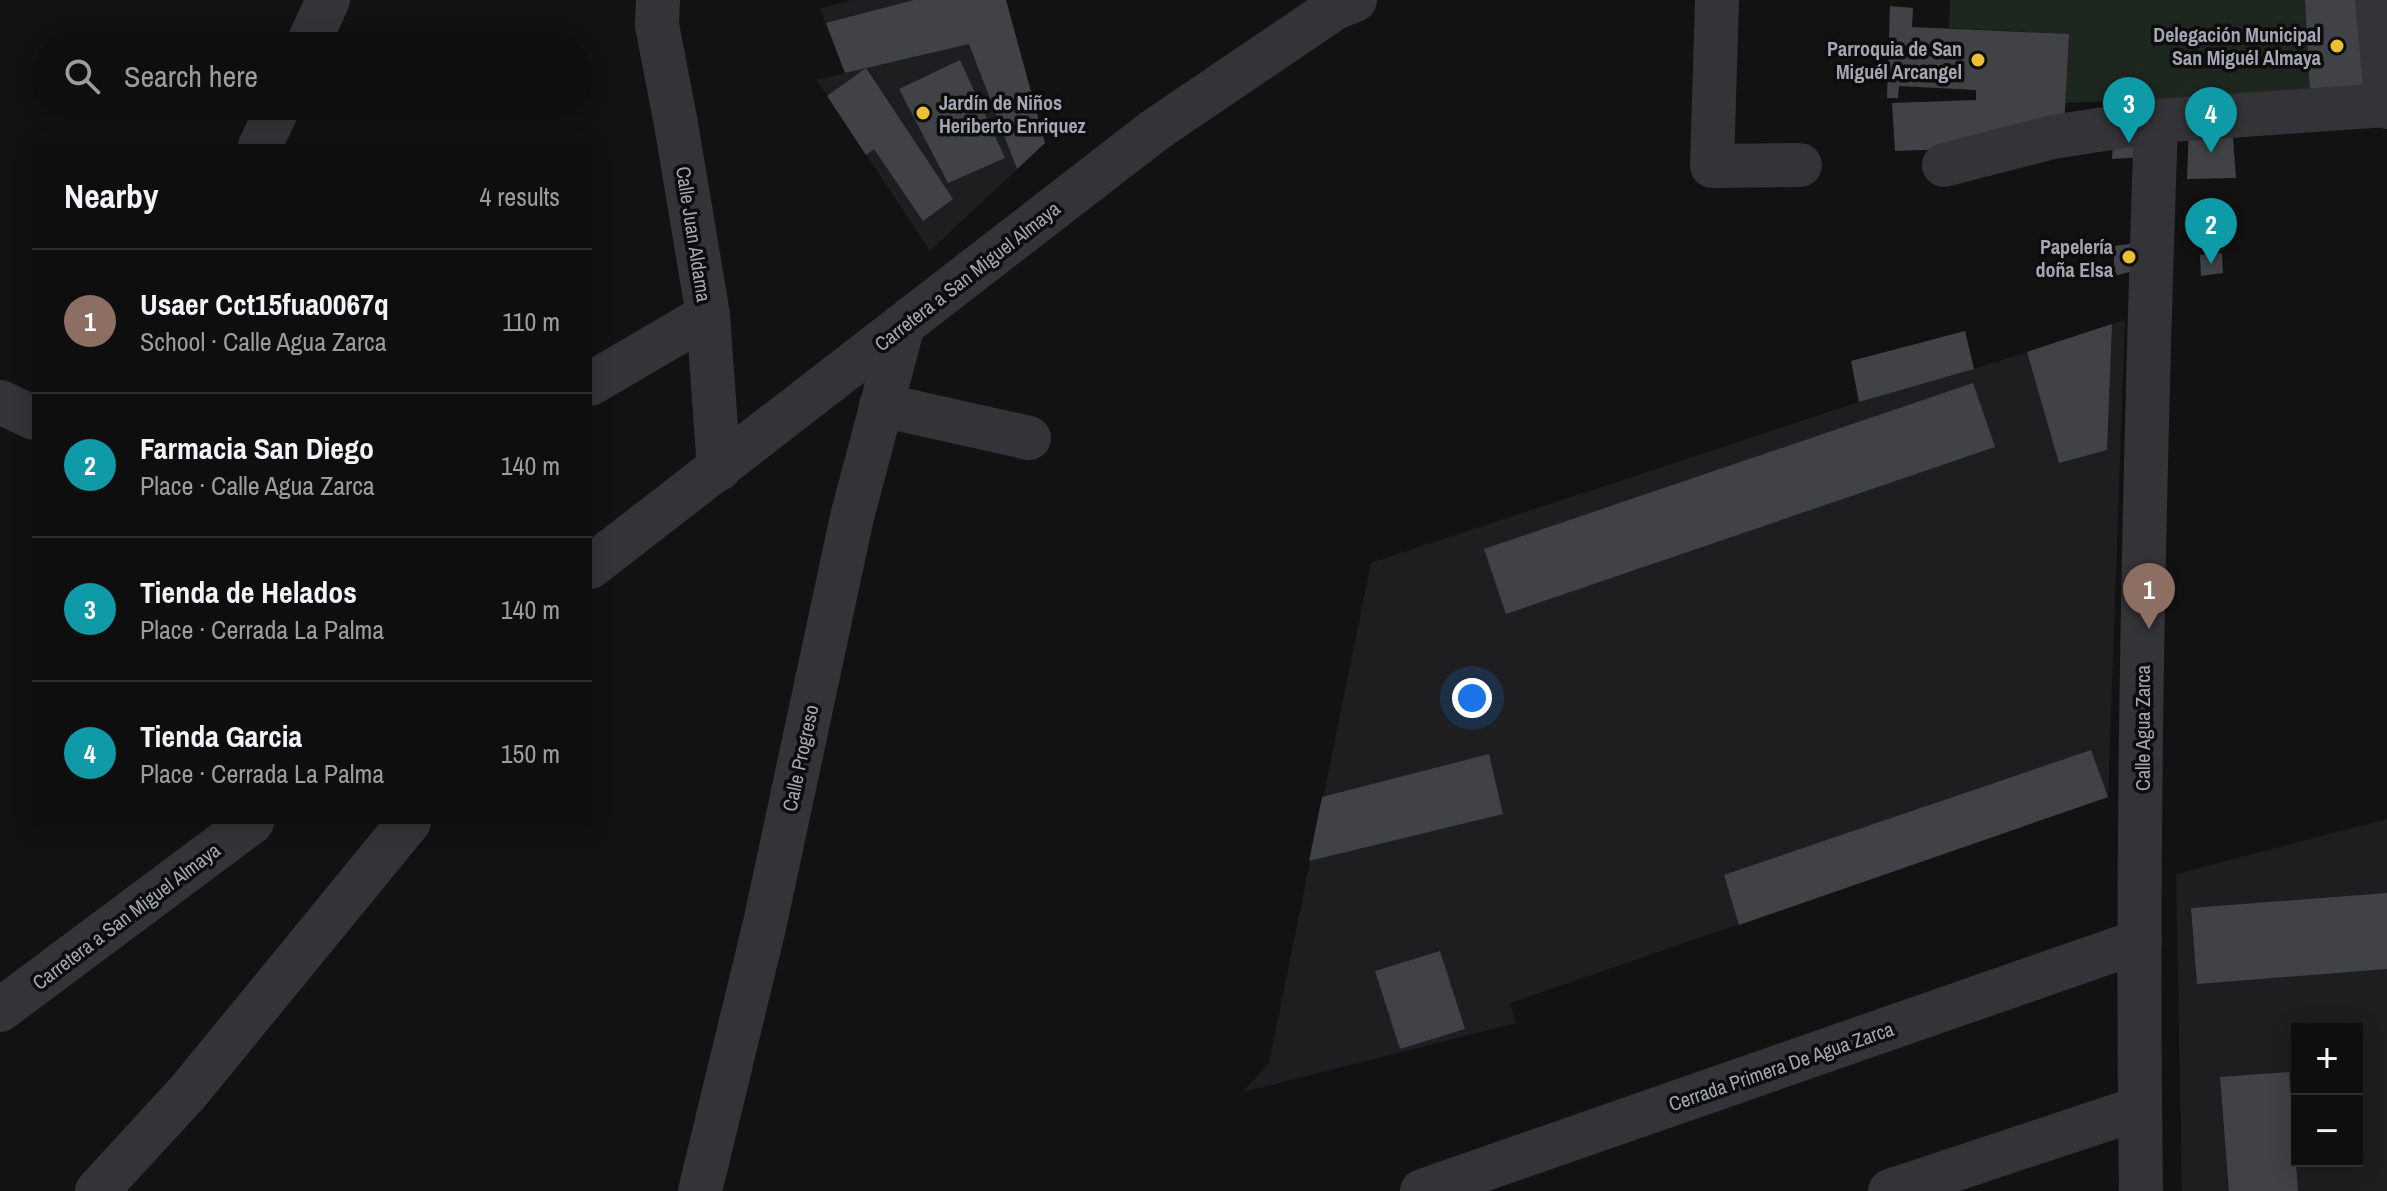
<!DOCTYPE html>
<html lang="en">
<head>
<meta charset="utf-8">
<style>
  :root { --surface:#0e0e0e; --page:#1c1c1c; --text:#f1f3f6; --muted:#9b9c9e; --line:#2e2e2e; --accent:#ebc132 }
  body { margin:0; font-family:"Archivo Narrow",sans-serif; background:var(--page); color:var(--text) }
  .controls { position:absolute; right:24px; bottom:24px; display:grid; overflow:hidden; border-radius:0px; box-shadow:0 4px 20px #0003 }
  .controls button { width:72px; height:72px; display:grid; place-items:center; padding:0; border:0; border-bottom:2px solid var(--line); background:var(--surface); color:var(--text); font:40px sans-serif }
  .you { position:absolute; left:1472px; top:698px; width:28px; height:28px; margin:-20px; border:6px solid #fff; border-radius:50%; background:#1a73e8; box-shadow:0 0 0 12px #1a73e833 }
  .badge { display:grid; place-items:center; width:52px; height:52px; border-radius:50%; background:var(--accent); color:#fff; font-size:26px; font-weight:700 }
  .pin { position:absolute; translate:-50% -66px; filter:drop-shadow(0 2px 4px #0008) }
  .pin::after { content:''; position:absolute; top:42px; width:28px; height:24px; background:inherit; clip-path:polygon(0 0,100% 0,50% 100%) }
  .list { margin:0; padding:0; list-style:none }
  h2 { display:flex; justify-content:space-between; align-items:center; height:104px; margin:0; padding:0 32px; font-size:34px }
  h2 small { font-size:26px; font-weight:400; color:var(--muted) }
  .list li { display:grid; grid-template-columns:52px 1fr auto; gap:24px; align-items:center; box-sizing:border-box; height:144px; padding:0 32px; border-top:2px solid var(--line) }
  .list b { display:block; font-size:30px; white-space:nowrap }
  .list p { margin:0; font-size:26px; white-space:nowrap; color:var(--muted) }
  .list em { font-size:26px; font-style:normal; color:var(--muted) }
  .icon { flex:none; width:44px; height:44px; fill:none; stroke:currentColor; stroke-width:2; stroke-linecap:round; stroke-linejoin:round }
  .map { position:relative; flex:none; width:2387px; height:1191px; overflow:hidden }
  .search { position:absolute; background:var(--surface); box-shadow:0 4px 20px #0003; left:32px; top:32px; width:560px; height:88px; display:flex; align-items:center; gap:20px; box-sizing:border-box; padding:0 28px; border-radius:44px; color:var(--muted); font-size:30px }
  .panel { position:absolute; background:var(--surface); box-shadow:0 4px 20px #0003; left:32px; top:144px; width:560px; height:680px; border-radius:0px }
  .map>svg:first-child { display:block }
  .built { fill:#1e1e20; fill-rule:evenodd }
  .green { fill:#1e2620 }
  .building { fill:#414246 }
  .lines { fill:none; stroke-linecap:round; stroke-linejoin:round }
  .minor { stroke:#333338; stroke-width:44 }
  .poi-dot { fill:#ebc132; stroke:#0d0d0e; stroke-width:3 }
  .labels { text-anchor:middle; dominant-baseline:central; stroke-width:7; stroke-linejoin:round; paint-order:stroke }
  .poi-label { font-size:20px; font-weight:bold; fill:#a4a7b3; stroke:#0d0d0e; text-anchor:end }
  .street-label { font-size:20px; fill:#a4a7b3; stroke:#0d0d0e }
</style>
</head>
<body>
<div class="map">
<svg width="2387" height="1191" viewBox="0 0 2387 1191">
  <rect width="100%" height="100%" fill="#121213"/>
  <g class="built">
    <path d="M851 0H1006L1045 143 930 251 817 80 845 73 820 9Z"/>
    <path d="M2125 320 2108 797 1510 1003 1516 1023 1243 1092 1269 1063 1371 563 1859 402 1974 369Z"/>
    <path d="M2387 819V1191H2182L2176 874ZM2297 1029H2357V1161H2297Z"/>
  </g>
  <path class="green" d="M1950 0H2305L2310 94 2065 103 2068 34 1949 28Z"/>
  <g class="building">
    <path d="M914 0H1006L1045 143 1017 169 969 44 866 68 953 199 923 221 874 149 866 155 827 96 866 68 845 73 826 23Z"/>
    <path d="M2305 0H2363L2369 91 2310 94Z"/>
    <path d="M1890 6 1913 8 1912 27 2069 34 2064 127 2006 147 1895 151 1892 103 1976 100V90L1899 86 1898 98H1887Z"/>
    <path d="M960 60 1005 158 948 183 899 89Z"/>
    <path d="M2232 125 2236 178 2187 179 2189 128Z"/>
    <path d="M2114 129 2145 157 2112 159Z"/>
    <path d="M2145 242 2144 268 2114 276V246Z"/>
    <path d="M2222 253 2223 273 2201 276 2200 255Z"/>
    <path d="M2112 324 2107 450 2059 463 2027 352Z"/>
    <path d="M1965 331 1974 369 1859 402 1851 361Z"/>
    <path d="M1973 383 1995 447 1506 614 1484 549Z"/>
    <path d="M2091 750 2108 797 1739 925 1724 875Z"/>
    <path d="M1489 754 1503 814 1309 861 1322 797Z"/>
    <path d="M2387 893V969L2197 984 2191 908Z"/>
    <path d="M1440 951 1465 1029 1400 1049 1375 971Z"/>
    <path d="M2289 1072 2298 1191H2229L2220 1077Z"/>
  </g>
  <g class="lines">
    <g class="minor">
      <path d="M658 0 657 25 676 124 708 315 719 469"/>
      <path d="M1717 0 1712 166 1800 165"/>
      <path d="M2377 0 2387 107"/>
      <path d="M307 46 328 0"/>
      <path d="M260 146 279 106"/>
      <path d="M1944 165 2053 137 2156 121 2387 105"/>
      <path d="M590 384 708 315"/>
      <path d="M0 402 34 418"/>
      <path d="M881 405 1029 438"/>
      <path d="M590 567 1155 130 1335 8 1355 0"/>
      <path d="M0 1010 252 822"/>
      <path d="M97 1191 188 1092 409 822"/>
      <path d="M700 1191 765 923 852 517 903 325"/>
      <path d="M1422 1191 2140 941"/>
      <path d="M1890 1191 2140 1108"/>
      <path d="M2141 1191C2136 834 2144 477 2156 121"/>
    </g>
  </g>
  <g class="poi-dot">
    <circle cx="2337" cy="46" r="8"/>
    <circle cx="1978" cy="60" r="8"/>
    <circle cx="923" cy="113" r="8"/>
    <circle cx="2129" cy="257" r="8"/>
  </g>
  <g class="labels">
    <g class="poi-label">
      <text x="2321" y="34">Delegación Municipal<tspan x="2321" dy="23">San Miguél Almaya</tspan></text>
      <text x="1962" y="48">Parroquia de San<tspan x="1962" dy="23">Miguél Arcangel</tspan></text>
      <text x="939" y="102" text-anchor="start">Jardín de Niños<tspan x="939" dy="23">Heriberto Enriquez</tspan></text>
      <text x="2113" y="246">Papelería<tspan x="2113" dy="23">doña Elsa</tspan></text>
    </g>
    <g class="street-label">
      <text transform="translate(694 234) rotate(81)">Calle Juan Aldama</text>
      <text transform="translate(967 276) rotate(-38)">Carretera a San Miguel Almaya</text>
      <text transform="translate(2142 728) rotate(-90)">Calle Agua Zarca</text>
      <text transform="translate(800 758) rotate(-78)">Calle Progreso</text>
      <text transform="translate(126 916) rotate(-37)">Carretera a San Miguel Almaya</text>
      <text transform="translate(1781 1066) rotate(-19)">Cerrada Primera De Agua Zarca</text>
    </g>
  </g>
</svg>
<div class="controls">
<button>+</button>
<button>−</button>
</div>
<div class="you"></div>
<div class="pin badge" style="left:2149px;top:629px;background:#8d6e63">1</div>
<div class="pin badge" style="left:2211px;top:264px;background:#0f9aa8">2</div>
<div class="pin badge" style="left:2129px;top:143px;background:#0f9aa8">3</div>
<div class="pin badge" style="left:2211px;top:153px;background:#0f9aa8">4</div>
<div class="search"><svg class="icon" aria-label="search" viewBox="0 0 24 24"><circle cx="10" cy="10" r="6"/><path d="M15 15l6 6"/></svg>Search here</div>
<section class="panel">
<h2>Nearby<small>4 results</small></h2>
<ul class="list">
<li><span class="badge" style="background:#8d6e63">1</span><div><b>Usaer Cct15fua0067q</b><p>School · Calle Agua Zarca</p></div><em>110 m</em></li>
<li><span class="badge" style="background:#0f9aa8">2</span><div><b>Farmacia San Diego</b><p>Place · Calle Agua Zarca</p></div><em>140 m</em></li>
<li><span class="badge" style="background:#0f9aa8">3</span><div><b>Tienda de Helados</b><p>Place · Cerrada La Palma</p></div><em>140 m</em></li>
<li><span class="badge" style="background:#0f9aa8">4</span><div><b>Tienda Garcia</b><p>Place · Cerrada La Palma</p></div><em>150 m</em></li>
</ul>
</section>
</div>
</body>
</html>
